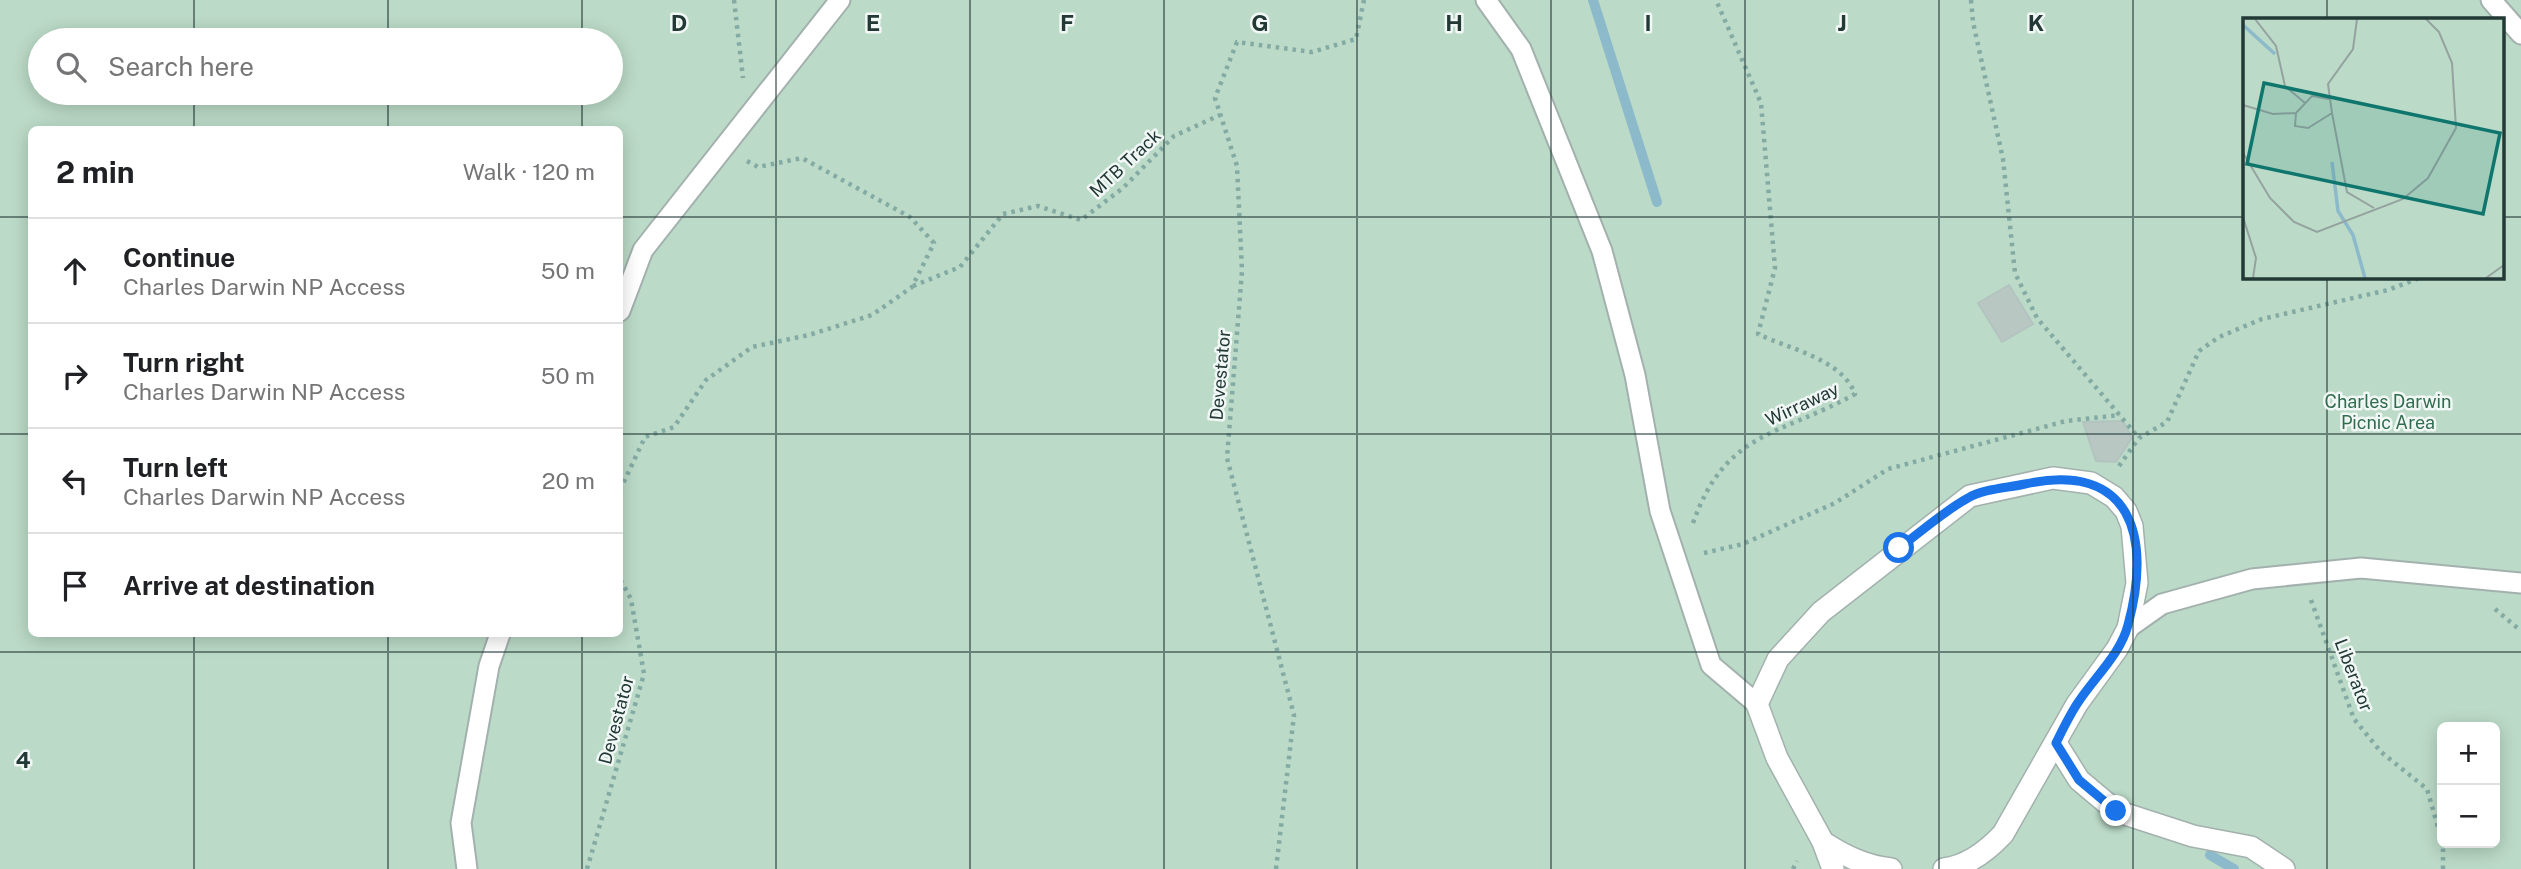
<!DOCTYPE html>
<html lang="en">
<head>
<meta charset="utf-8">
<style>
  :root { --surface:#fff; --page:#f2f2f2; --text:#202124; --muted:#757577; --line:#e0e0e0 }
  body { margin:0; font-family:"Public Sans",sans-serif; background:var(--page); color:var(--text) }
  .controls { position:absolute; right:21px; bottom:21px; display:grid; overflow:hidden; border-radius:10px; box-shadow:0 4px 18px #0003 }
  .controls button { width:63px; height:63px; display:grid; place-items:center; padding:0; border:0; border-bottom:2px solid var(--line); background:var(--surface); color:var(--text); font:35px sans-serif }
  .stop { position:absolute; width:21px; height:21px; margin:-16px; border:5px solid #1a73e8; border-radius:50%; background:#fff }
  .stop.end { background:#1a73e8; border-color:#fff; box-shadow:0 2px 7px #0008 }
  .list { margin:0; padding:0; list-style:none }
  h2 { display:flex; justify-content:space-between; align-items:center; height:91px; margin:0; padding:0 28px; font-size:30px }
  h2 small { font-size:23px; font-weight:400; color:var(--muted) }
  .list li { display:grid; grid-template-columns:46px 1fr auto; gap:21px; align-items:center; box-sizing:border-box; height:105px; padding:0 28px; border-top:2px solid var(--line) }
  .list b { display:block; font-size:26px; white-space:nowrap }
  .list p { margin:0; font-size:23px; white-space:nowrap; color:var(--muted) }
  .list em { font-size:23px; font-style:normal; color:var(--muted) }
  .icon { flex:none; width:38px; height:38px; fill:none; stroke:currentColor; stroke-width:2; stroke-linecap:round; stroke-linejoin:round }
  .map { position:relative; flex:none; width:2521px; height:869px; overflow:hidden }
  .search { position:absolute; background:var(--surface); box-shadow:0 4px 18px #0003; left:28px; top:28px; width:595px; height:77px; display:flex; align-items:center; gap:18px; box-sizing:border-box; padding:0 24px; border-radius:38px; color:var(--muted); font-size:26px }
  .panel { position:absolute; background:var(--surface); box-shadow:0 4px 18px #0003; left:28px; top:126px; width:595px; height:511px; border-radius:10px }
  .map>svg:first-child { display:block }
  .green { fill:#bbdac7; fill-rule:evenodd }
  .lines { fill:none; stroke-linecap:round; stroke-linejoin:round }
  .stream { stroke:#8cbacb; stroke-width:10 }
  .building { fill:#b9c7c3; stroke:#b3c3bf; stroke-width:2 }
  .service-casing { stroke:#a3b1ae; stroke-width:23 }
  .minor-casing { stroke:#a3b1ae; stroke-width:24 }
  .path { stroke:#83aba4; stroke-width:4.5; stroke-dasharray:3.5 5; stroke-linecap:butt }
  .service { stroke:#fff; stroke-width:19 }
  .minor { stroke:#fff; stroke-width:21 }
  .route { stroke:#1a73e8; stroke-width:9 }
  .grid { fill:none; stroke:#223936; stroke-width:2; stroke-opacity:0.55 }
  .labels { text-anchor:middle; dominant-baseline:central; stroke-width:5; stroke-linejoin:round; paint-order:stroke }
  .street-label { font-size:18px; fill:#223936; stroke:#f1f7f5 }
  .park-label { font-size:18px; fill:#306d4f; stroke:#f1f7f5 }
  .inset-river { fill:none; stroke:#8cbacb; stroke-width:3.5 }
  .inset-road { fill:none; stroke:#94a3a0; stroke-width:2 }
  .view { fill:#0f766e; fill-opacity:0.15; stroke:#0f766e; stroke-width:3.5 }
  .inset-edge { fill:none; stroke:#223936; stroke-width:3.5 }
  .grid-label { font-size:23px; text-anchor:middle; font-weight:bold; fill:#223936; stroke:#f1f7f5; stroke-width:5; stroke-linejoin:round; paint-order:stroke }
</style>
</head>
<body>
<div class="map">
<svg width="2521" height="869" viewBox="0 0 2521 869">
  <rect width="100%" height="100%" fill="#e0eae7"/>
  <path class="green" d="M0 0H2521V869H0ZM2244 19H2502V276H2244ZM40 40H611V93H40ZM32 130H620V634H32ZM2442 727H2495V843H2442Z"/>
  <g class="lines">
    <g class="stream">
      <path d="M1593 0 1657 202"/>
      <path d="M2210 855 2234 869"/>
    </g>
  </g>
  <g class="building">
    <path d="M2009 285 2033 324 2002 342 1978 303Z"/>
    <path d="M2123 421 2132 438 2116 462 2096 461 2083 422Z"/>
  </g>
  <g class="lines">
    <defs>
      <g id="service">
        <path d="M1486 0 1521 49 1602 251 1635 375 1660 511 1711 665 1757 704"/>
        <path d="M2491 0 2521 34"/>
        <path d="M620 311 643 250 840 0"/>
        <path d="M2128 628 2162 604 2252 579 2361 568 2521 583"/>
        <path d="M467 869 461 823 489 666 500 634"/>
      </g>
      <g id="minor">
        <path d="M2056 743 2079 780 2116 811 2193 836 2251 847 2284 869"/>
        <path d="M1823 842C1845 856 1865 866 1891 869"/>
        <path d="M1833 869 1823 842 1777 758 1757 704 1778 659 1821 612 1970 496 2053 478 2091 483 2114 497 2126 511 2132 526 2137 583 2128 628 2117 649 2077 704 2003 834C1987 851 1968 866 1944 869"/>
      </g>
    </defs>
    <use href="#service" class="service-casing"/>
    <use href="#minor" class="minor-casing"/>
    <g class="path">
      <path d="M734 0 743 78"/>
      <path d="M1971 0 1973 22 2003 159 2015 273 2037 318 2139 438"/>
      <path d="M913 286 960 267 1003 214 1038 206 1081 220 1123 188 1174 136 1220 115"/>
      <path d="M2119 466 2139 438 2167 422 2199 351 2219 337 2262 319 2388 290 2425 276"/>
      <path d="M620 490 645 437 674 427 706 380 752 347 809 335 872 315 912 287 934 243 910 217 802 158 758 167 747 161"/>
      <path d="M1693 523C1726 430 1780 436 1855 394 1842 359 1789 349 1758 334L1775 268 1761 103 1716 0"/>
      <path d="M1704 553 1743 544 1835 503 1888 469 2066 421 2120 415"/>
      <path d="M2311 600 2354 719 2381 752 2427 789 2442 841"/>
      <path d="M2495 609 2521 631"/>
      <path d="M587 869 644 674 631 599 620 579"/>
      <path d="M1276 869 1294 715 1227 458 1242 271 1237 166 1215 98 1237 42 1312 52 1356 39 1364 0"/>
      <path d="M1793 869 1797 861"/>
      <path d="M2443 869V843"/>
    </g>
    <use href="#service" class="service"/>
    <use href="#minor" class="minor"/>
  </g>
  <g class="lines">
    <path class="route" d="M1899 548C1921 532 1944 511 1968 498 1983 489 2007 488 2025 484 2132 461 2152 537 2128 625 2121 653 2095 677 2079 701 2070 714 2063 729 2056 743L2079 780 2116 811"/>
  </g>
  <path class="grid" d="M194 0V40M388 0V40M582 0V40M776 0V869M970 0V869M1164 0V869M1357 0V869M1551 0V869M1745 0V869M1939 0V869M2133 0V869M2327 0V19M194 93V130M388 93V130M582 93V130M0 217H32M620 217H2244M2502 217H2521M2327 276V869M0 434H32M620 434H2521M194 634V869M388 634V869M582 634V869M0 652H2521"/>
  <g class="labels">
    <g class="street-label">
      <text transform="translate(1125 163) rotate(-43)">MTB Track</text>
      <text transform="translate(1220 375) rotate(-85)">Devestator</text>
      <text transform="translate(1802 404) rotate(-25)">Wirraway</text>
      <text transform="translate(2354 675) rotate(69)">Liberator</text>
      <text transform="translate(616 720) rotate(-75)">Devestator</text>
    </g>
    <g class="park-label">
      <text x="2388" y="401">Charles Darwin<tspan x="2388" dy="21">Picnic Area</tspan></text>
    </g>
  </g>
  <g transform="translate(2243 18)">
    <rect width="261" height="261" fill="#e0eae7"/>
    <path d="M0 1H261V260H1Z" fill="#bbdac7"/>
    <path class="inset-river" d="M0 7 32 36M89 144 95 193 110 217 122 260"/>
    <path class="inset-road" d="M12 1 33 28 42 68 62 85M86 81 69 78 53 95 52 108 65 110 89 95 85 66 110 31 114 1M0 87 30 96 53 95M89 95 104 174 131 190M0 135 27 180 51 204 74 214 160 181 185 160 213 110 209 45 196 14 183 1M0 199 13 240 10 260M243 260 261 247"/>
    <path class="view" d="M21 65 257 115 240 196 4 146Z"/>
    <rect width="261" height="261" class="inset-edge"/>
  </g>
  <g class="grid-label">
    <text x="679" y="31">D</text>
    <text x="873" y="31">E</text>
    <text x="1067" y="31">F</text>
    <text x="1260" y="31">G</text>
    <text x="1454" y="31">H</text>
    <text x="1648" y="31">I</text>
    <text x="1842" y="31">J</text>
    <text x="2036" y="31">K</text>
    <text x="23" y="768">4</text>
  </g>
</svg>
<div class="controls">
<button>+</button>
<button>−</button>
</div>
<div class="stop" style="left:1899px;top:548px"></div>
<div class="stop end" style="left:2116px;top:811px"></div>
<div class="search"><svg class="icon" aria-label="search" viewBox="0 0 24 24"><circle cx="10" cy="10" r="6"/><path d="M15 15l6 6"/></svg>Search here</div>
<section class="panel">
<h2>2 min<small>Walk · 120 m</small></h2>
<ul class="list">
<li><svg class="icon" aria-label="ahead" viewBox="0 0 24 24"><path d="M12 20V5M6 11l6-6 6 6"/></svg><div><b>Continue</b><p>Charles Darwin NP Access</p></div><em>50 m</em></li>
<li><svg class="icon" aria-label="right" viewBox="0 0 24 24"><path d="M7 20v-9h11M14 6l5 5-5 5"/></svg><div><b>Turn right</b><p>Charles Darwin NP Access</p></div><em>50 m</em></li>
<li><svg class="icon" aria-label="left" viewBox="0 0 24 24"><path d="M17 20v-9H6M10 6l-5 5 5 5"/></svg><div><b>Turn left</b><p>Charles Darwin NP Access</p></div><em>20 m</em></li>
<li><svg class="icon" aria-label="arrive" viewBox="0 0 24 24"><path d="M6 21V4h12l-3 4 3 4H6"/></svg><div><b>Arrive at destination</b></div></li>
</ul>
</section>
</div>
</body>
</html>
